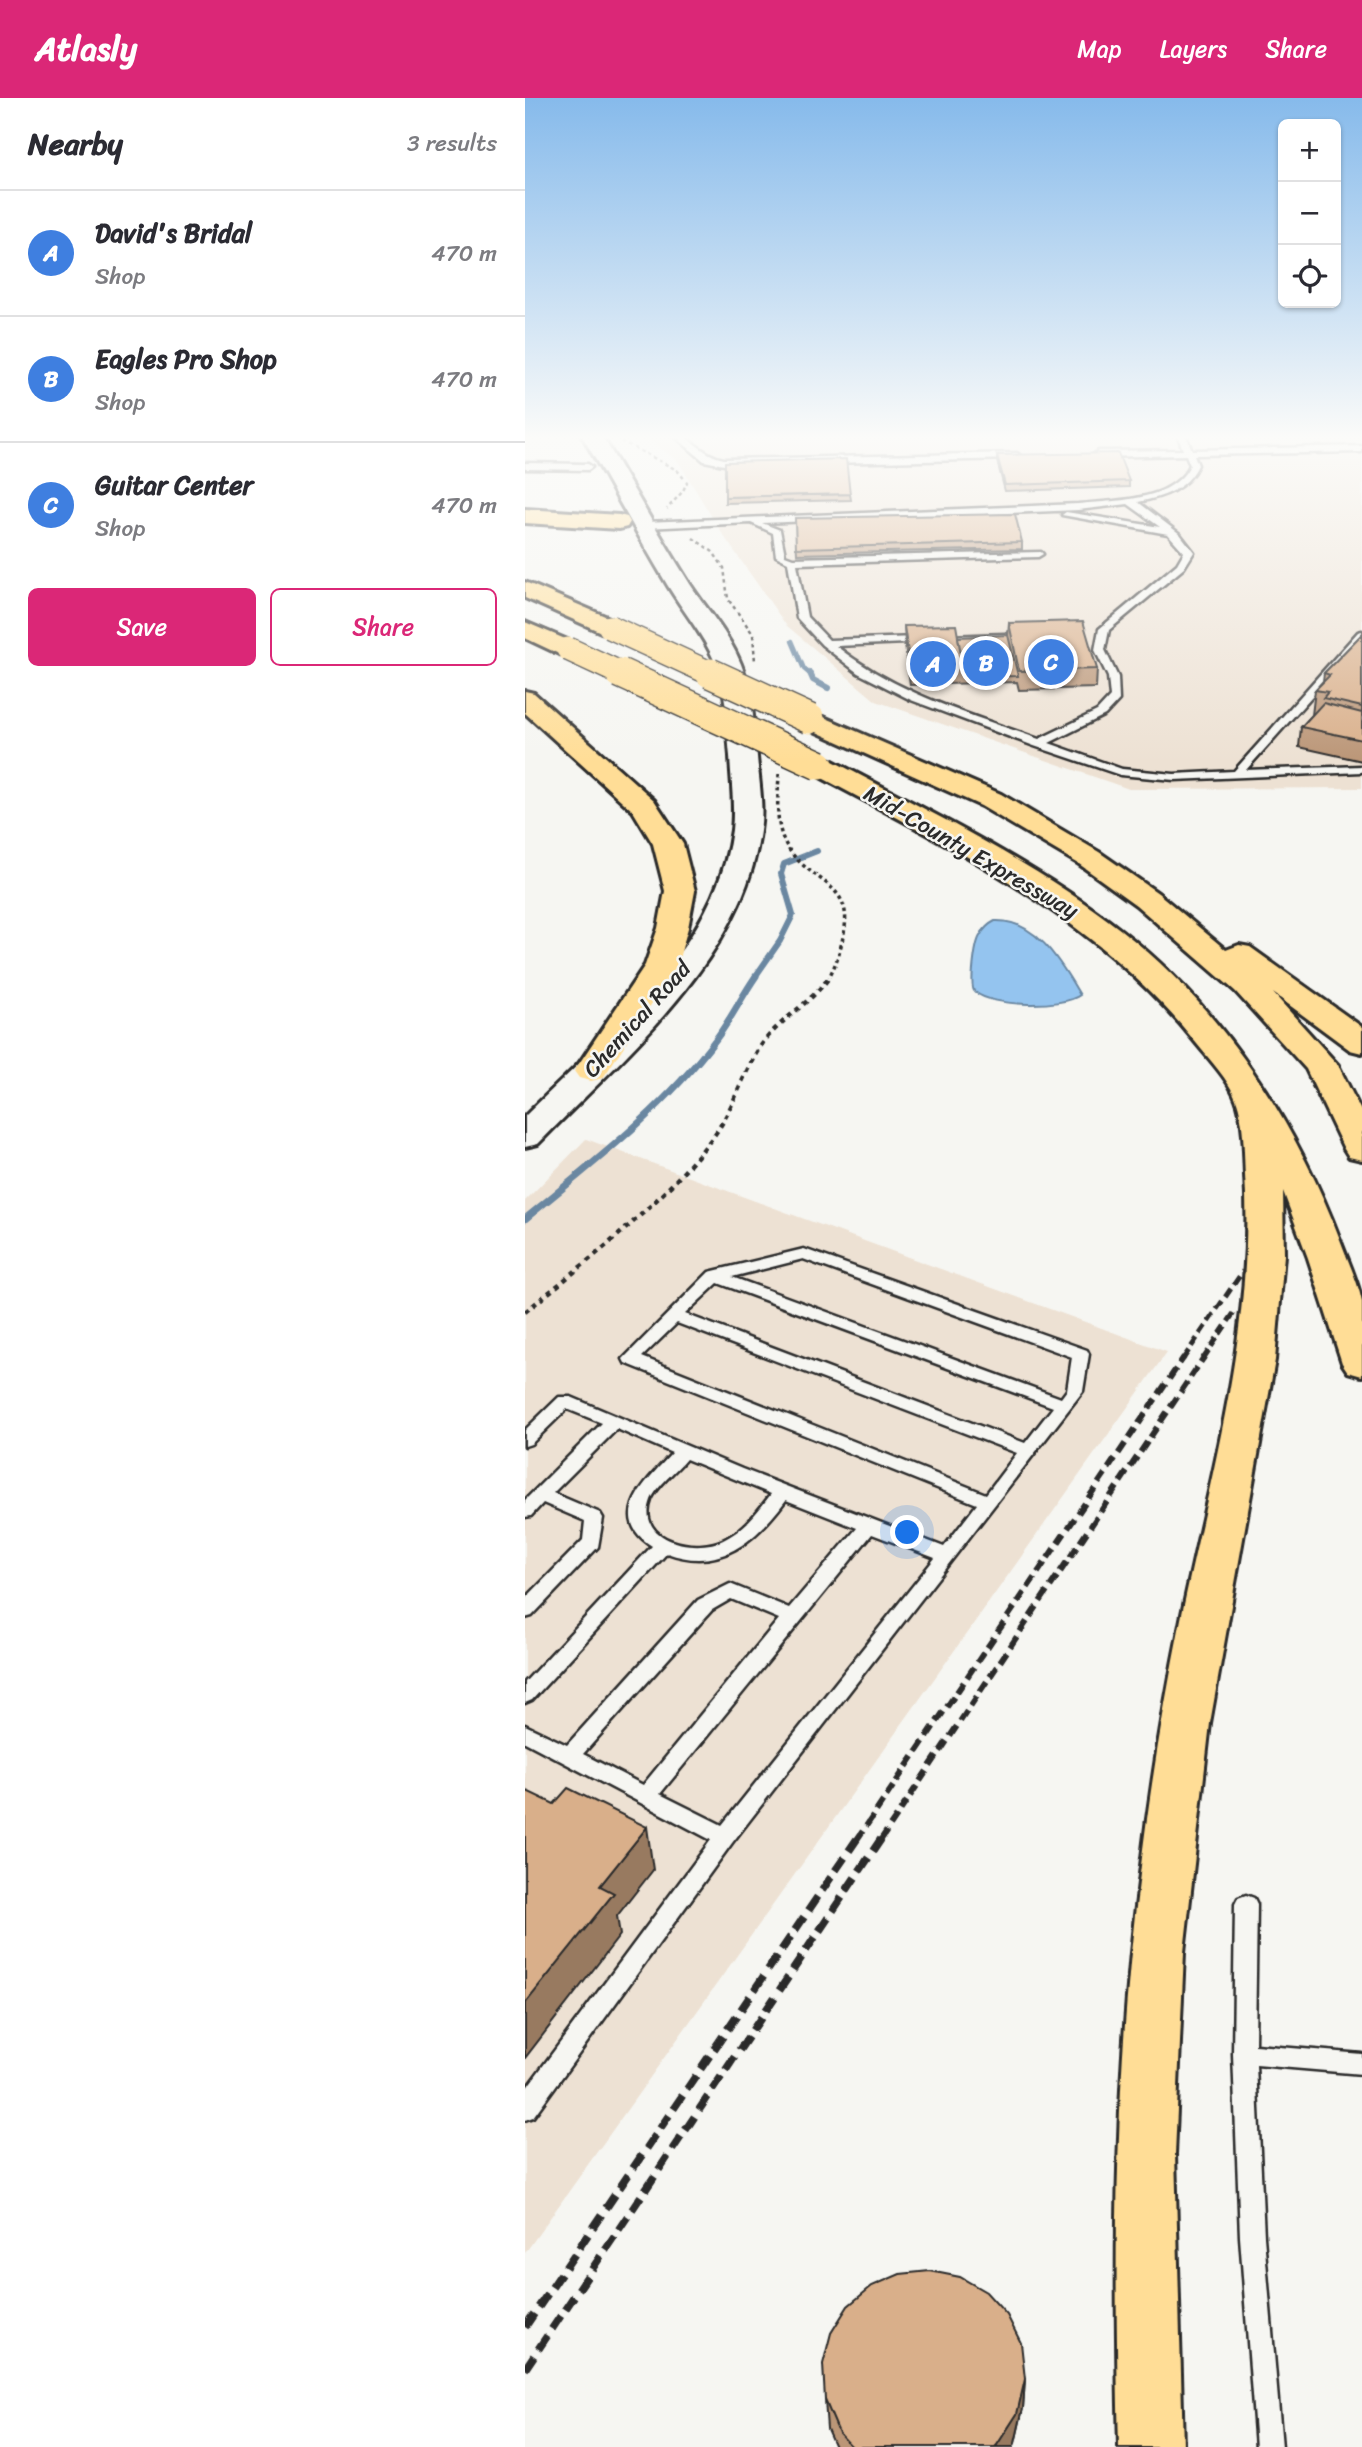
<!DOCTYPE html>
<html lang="en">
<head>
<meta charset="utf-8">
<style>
  :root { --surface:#fff; --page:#f7f7f7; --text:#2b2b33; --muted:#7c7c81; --line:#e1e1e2; --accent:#db2777 }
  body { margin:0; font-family:Sriracha,sans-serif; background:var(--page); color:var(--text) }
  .controls { position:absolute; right:21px; top:21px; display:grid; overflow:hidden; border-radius:10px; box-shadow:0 2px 5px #0004 }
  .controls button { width:63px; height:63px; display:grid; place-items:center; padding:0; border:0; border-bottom:2px solid var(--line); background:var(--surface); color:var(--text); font:35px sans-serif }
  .you { position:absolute; left:383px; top:1435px; width:24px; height:24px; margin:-18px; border:5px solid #fff; border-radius:50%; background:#1a73e8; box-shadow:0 0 0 10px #1a73e833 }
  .badge { display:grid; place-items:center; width:46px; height:46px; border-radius:50%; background:var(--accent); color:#fff; font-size:23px; font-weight:700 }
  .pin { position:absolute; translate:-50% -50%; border:4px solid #fff; box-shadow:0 2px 7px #0006 }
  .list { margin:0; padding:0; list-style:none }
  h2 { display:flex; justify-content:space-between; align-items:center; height:91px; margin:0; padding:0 28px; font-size:30px }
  h2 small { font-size:23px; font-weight:400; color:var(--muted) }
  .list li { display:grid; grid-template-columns:46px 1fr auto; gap:21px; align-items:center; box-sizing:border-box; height:126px; padding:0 28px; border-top:2px solid var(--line) }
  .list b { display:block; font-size:26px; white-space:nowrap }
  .list p { margin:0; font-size:23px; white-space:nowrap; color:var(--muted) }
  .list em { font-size:23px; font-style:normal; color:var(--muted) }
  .actions { display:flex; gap:14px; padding:21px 28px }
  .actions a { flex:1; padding:16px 0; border:2px solid var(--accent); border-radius:10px; text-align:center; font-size:24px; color:var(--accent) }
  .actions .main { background:var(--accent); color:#fff }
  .icon { flex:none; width:38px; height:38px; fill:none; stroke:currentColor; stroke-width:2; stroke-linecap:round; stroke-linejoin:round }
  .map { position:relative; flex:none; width:837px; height:2349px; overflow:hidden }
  header { display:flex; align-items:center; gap:42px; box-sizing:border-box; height:98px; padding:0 35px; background:var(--accent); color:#fff }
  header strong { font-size:33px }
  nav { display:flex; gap:38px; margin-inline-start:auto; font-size:24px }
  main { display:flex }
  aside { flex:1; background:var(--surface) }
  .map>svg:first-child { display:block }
  .built { fill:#ede1d3 }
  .water { fill:#94c4ef; stroke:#6a87a1; stroke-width:2 }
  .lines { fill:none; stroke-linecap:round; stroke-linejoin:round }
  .stream-far2 { stroke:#6a87a1; stroke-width:4.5 }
  .stream-far1 { stroke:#6a87a1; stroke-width:6 }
  .stream { stroke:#6a87a1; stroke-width:7 }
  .lane-casing { stroke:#2b2b2b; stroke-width:5 }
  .secondary-casing { stroke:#2b2b2b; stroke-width:6 }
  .highway-casing { stroke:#2b2b2b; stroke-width:6 }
  .path-far2 { stroke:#2b2b2b; stroke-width:2.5; stroke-dasharray:3.5 3.5; stroke-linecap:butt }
  .path-far1 { stroke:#2b2b2b; stroke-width:3.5; stroke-dasharray:3.5 3.5; stroke-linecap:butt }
  .path { stroke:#2b2b2b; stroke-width:4.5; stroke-dasharray:5 5; stroke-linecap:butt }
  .lane { fill:#f6f6f2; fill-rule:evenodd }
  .secondary { fill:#f6f6f2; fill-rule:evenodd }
  .highway { fill:#ffdd96; fill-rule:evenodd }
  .rail-far2 { stroke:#2b2b2b; stroke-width:5; stroke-dasharray:10 5; stroke-linecap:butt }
  .rail-far1 { stroke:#2b2b2b; stroke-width:6; stroke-dasharray:12 6; stroke-linecap:butt }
  .rail { stroke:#2b2b2b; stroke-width:8; stroke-dasharray:16 8; stroke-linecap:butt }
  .highway-bridge-far1-casing { stroke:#2b2b2b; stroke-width:26; stroke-linecap:butt }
  .highway-bridge-casing { stroke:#2b2b2b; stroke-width:32; stroke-linecap:butt }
  .highway-bridge-far1 { stroke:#ffdd96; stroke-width:23 }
  .highway-bridge { stroke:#ffdd96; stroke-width:29 }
  .wall { fill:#bb9677; stroke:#2b2b2b; stroke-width:2 }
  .shaded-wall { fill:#987a61; stroke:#2b2b2b; stroke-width:2 }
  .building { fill:#d9af8a; stroke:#2b2b2b; stroke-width:2 }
  .labels { text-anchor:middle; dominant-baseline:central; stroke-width:5; stroke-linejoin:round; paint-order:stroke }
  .street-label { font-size:23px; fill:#2b2b2b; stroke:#f6f6f2 }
</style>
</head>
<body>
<header>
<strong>Atlasly</strong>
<nav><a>Map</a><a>Layers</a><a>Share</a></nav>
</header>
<main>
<aside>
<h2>Nearby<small>3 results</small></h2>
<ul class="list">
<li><span class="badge" style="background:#3f7fe0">A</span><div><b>David's Bridal</b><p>Shop</p></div><em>470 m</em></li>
<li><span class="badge" style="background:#3f7fe0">B</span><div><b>Eagles Pro Shop</b><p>Shop</p></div><em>470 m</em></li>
<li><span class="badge" style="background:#3f7fe0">C</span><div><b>Guitar Center</b><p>Shop</p></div><em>470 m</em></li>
</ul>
<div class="actions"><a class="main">Save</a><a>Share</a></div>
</aside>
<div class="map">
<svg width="837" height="2349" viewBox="0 0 837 2349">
  <rect width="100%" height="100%" fill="#f6f6f2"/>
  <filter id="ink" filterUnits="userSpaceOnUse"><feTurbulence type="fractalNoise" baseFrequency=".0143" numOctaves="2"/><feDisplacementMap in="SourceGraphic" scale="14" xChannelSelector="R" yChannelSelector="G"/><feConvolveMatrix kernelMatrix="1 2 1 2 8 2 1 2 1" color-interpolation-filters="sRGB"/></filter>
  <g filter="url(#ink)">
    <g class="built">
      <path d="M116 336H837V690L604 691 351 603 261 527 196 434 153 363Z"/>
      <path d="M61 1041 642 1254 0 2155V1103Z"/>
    </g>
    <path class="water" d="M470 823C512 821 537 867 555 897 538 910 467 909 450 894 444 890 450 846 455 838 458 832 464 826 470 823Z"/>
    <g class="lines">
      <path class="stream-far2" d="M267 543 279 571 286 577"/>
      <g class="stream-far1">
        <path d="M285 575 288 582 303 590"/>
        <path d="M230 879 255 843 268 817 256 776 259 766 292 753"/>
      </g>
      <path class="stream" d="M0 1121C68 1065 138 1012 191 941 206 921 217 898 231 878"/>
      <defs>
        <g id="lane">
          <path d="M147 336C165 336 176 357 199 361L492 355 496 358 492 361 199 367 179 363Z"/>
          <path d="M652 336H660L667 352 837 348V354L669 357 673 367C661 392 638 399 613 404L655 436 669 454 659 470 584 532 580 552 593 579 594 602 580 617 524 645 597 671 649 676 709 673 833 534 837 533V542L721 672 837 668V674L649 682 595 677 509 648 386 602 333 575 297 547 272 520 263 464 251 458 248 435 226 425 120 430 115 427 120 424 553 406C589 402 646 405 665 367L661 357 573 359 569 356 573 353 658 352ZM603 406 635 429 541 414 537 417 643 436 659 454 652 466 574 531 570 552 583 579 585 599 572 613 514 641C441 615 373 596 311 548L503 540 508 537 507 535 304 542 282 519 272 466 513 459 518 456 516 454 268 460 260 457 255 432 237 425 553 412Z"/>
          <path d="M0 365 63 366 67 369 63 372 0 371Z"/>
          <path d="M279 1151 562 1252 564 1256 558 1293 207 1745 8 2019 0 2022V1992L186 1742 0 1644V1627L42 1647 173 1502 205 1486 264 1510 332 1430 261 1402C231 1442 196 1475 142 1455L7 1602 0 1605V1584L127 1448C80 1418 123 1382 147 1355L92 1331 28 1395 75 1415 78 1420 73 1449 7 1518 0 1520V1501L58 1442 60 1423 18 1405 6 1418 0 1419V1402L77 1325 42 1311 6 1346 0 1348V1332L34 1299H46L217 1371 419 1449 452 1406 100 1265 98 1261 184 1174ZM278 1161 547 1259 542 1292 536 1300 207 1179ZM193 1185 528 1309 500 1345 160 1216ZM152 1225 492 1355 461 1396 117 1259ZM161 1361 246 1396C233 1413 220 1431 200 1441 173 1456 110 1444 126 1402 132 1388 151 1373 161 1361ZM347 1436 410 1460 197 1727 135 1696ZM206 1501 254 1521 118 1687 58 1656 187 1512Z"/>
          <path d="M721 1797 729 1800 732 1806 730 1947 837 1956V1976L731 1967 739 2139 757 2349H731L715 2139 708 1956 710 1806 713 1800Z"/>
        </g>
        <path id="secondary" d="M56 336H76C106 386 134 437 165 486 182 512 204 536 216 566 228 596 229 628 232 659 234 683 239 709 235 733 218 862 98 958 13 1046L0 1049V1018C80 938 191 851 207 732 210 707 206 682 205 658 202 626 202 593 190 564 178 536 158 513 143 488 113 438 85 386 56 336Z"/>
        <g id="highway">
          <path d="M0 411 94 417 102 419 105 424 102 429 94 431 0 425Z"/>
          <path d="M0 484 94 524 97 529 94 534 85 536 76 534 0 500Z"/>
          <path d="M0 524 52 546 55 551 52 556 43 558 34 556 0 540Z"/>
          <path d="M0 593 9 595 129 702 158 746 170 793 163 830 152 867 78 980 66 983 54 980 49 973 120 867 133 830 140 793 128 746 108 713 0 615Z"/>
          <path d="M285 613 476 696 574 754 633 795 701 852 714 847 725 849 837 929V955L825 952 748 895 813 967 837 1015V1062L824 1059 819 1051 781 971 710 893 611 807 554 766 456 708 276 627 272 621 276 615Z"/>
          <path d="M294 659 304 661C403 713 507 763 596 832 698 911 771 1025 816 1144 823 1163 833 1184 837 1204 837 1227 837 1255 837 1278L823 1274 817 1265 783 1160 758 1093 759 1157 750 1262 685 1625 659 1854 650 2056 658 2349H594C589 2157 590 1967 615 1776 625 1690 639 1605 656 1521 686 1375 730 1227 720 1077 719 1055 719 1021 711 1001 704 982 685 962 672 946 569 817 427 749 284 673L280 667 284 661Z"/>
        </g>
      </defs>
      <use href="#lane" class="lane-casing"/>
      <use href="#secondary" class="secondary-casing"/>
      <use href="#highway" class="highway-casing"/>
      <g class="path-far2">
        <path d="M96 343 152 372 162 384 158 393 142 411"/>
        <path d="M168 440 188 454 199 470 203 501 228 536 230 564"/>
      </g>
      <path class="path-far1" d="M254 676C253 700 249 729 263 750 286 786 332 785 318 839 315 853 311 867 304 879"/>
      <path class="path" d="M0 1214C66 1160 135 1108 187 1040 211 1009 219 968 241 941 260 918 288 903 305 878"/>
      <use href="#lane" class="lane"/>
      <use href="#secondary" class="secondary"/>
      <use href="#highway" class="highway"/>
      <g class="rail-far2">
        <path d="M658 1261 718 1173"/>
        <path d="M678 1261 709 1215"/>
      </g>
      <g class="rail-far1">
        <path d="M331 1743 659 1259"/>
        <path d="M355 1743 679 1259"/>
      </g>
      <g class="rail">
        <path d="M0 2229 332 1741"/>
        <path d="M0 2271 356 1741"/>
      </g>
      <defs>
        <g id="highway-bridge-far1">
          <path d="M85 529 189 577"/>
          <path d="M43 551 99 577"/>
        </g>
        <g id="highway-bridge">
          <path d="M95 575 294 667"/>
          <path d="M185 575 285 621"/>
        </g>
      </defs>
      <use href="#highway-bridge-far1" class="highway-bridge-far1-casing"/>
      <use href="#highway-bridge" class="highway-bridge-casing"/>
      <use href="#highway-bridge-far1" class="highway-bridge-far1"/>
      <use href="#highway-bridge" class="highway-bridge"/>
    </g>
    <g class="wall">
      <path d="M472 357 604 383V389L480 393 472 363Z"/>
      <path d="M325 396 326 402 200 405V399Z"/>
      <path d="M270 420 497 444V451L272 456Z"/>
      <path d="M484 525 572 571 571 590 494 592 492 584 385 587 380 547 379 528 433 539 483 538Z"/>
      <path d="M837 536V663L774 649 776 629 787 617 790 592 798 583 799 575Z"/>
      <path d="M500 2281 498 2310 490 2345 488 2349H310L302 2331 300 2302Z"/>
    </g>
    <g class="shaded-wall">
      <path d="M122 1729 128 1772 92 1818 95 1837 0 1960V1906L75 1788Z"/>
      <path d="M500 2281 498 2310 490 2345 488 2349H470Z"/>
    </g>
    <g class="building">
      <path d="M593 355 604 383 480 387 472 357Z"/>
      <path d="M321 361 325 396 200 399V364Z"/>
      <path d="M490 416 497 444 271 450 270 420Z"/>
      <path d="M558 523 572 571 494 573 484 525Z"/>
      <path d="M431 527 438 567 385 568 379 528Z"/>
      <path d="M837 536V609L798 600 803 594 790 592 805 577 799 575Z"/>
      <path d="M483 537 493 578 438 579V567L433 539Z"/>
      <path d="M798 605 837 615V642L776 629Z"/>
      <path d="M43 1690 122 1729 75 1788 89 1795 0 1906V1692L29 1706Z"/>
      <path d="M405 2173 435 2179 461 2194 482 2217 496 2245 500 2281 492 2316 472 2347 470 2349H327L314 2335 300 2302 298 2266 306 2235 323 2208 347 2188 375 2176Z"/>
    </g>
  </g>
  <linearGradient id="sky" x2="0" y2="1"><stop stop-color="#86baeb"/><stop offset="0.51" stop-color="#fbfbf9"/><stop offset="1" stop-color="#fbfbf9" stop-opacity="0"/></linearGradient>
  <rect width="837" height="665" fill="url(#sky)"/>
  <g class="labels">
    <g class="street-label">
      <text transform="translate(446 754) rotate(30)">Mid-County Expressway</text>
      <text transform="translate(112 921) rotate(-48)">Chemical Road</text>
    </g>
  </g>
</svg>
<div class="controls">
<button>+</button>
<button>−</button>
<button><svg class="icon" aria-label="locate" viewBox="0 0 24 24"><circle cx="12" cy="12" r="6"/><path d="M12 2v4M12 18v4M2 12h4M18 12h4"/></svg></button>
</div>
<div class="you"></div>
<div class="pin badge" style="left:408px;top:566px;background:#3f7fe0">A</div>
<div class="pin badge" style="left:461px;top:565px;background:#3f7fe0">B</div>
<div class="pin badge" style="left:526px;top:564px;background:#3f7fe0">C</div>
</div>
</main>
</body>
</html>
